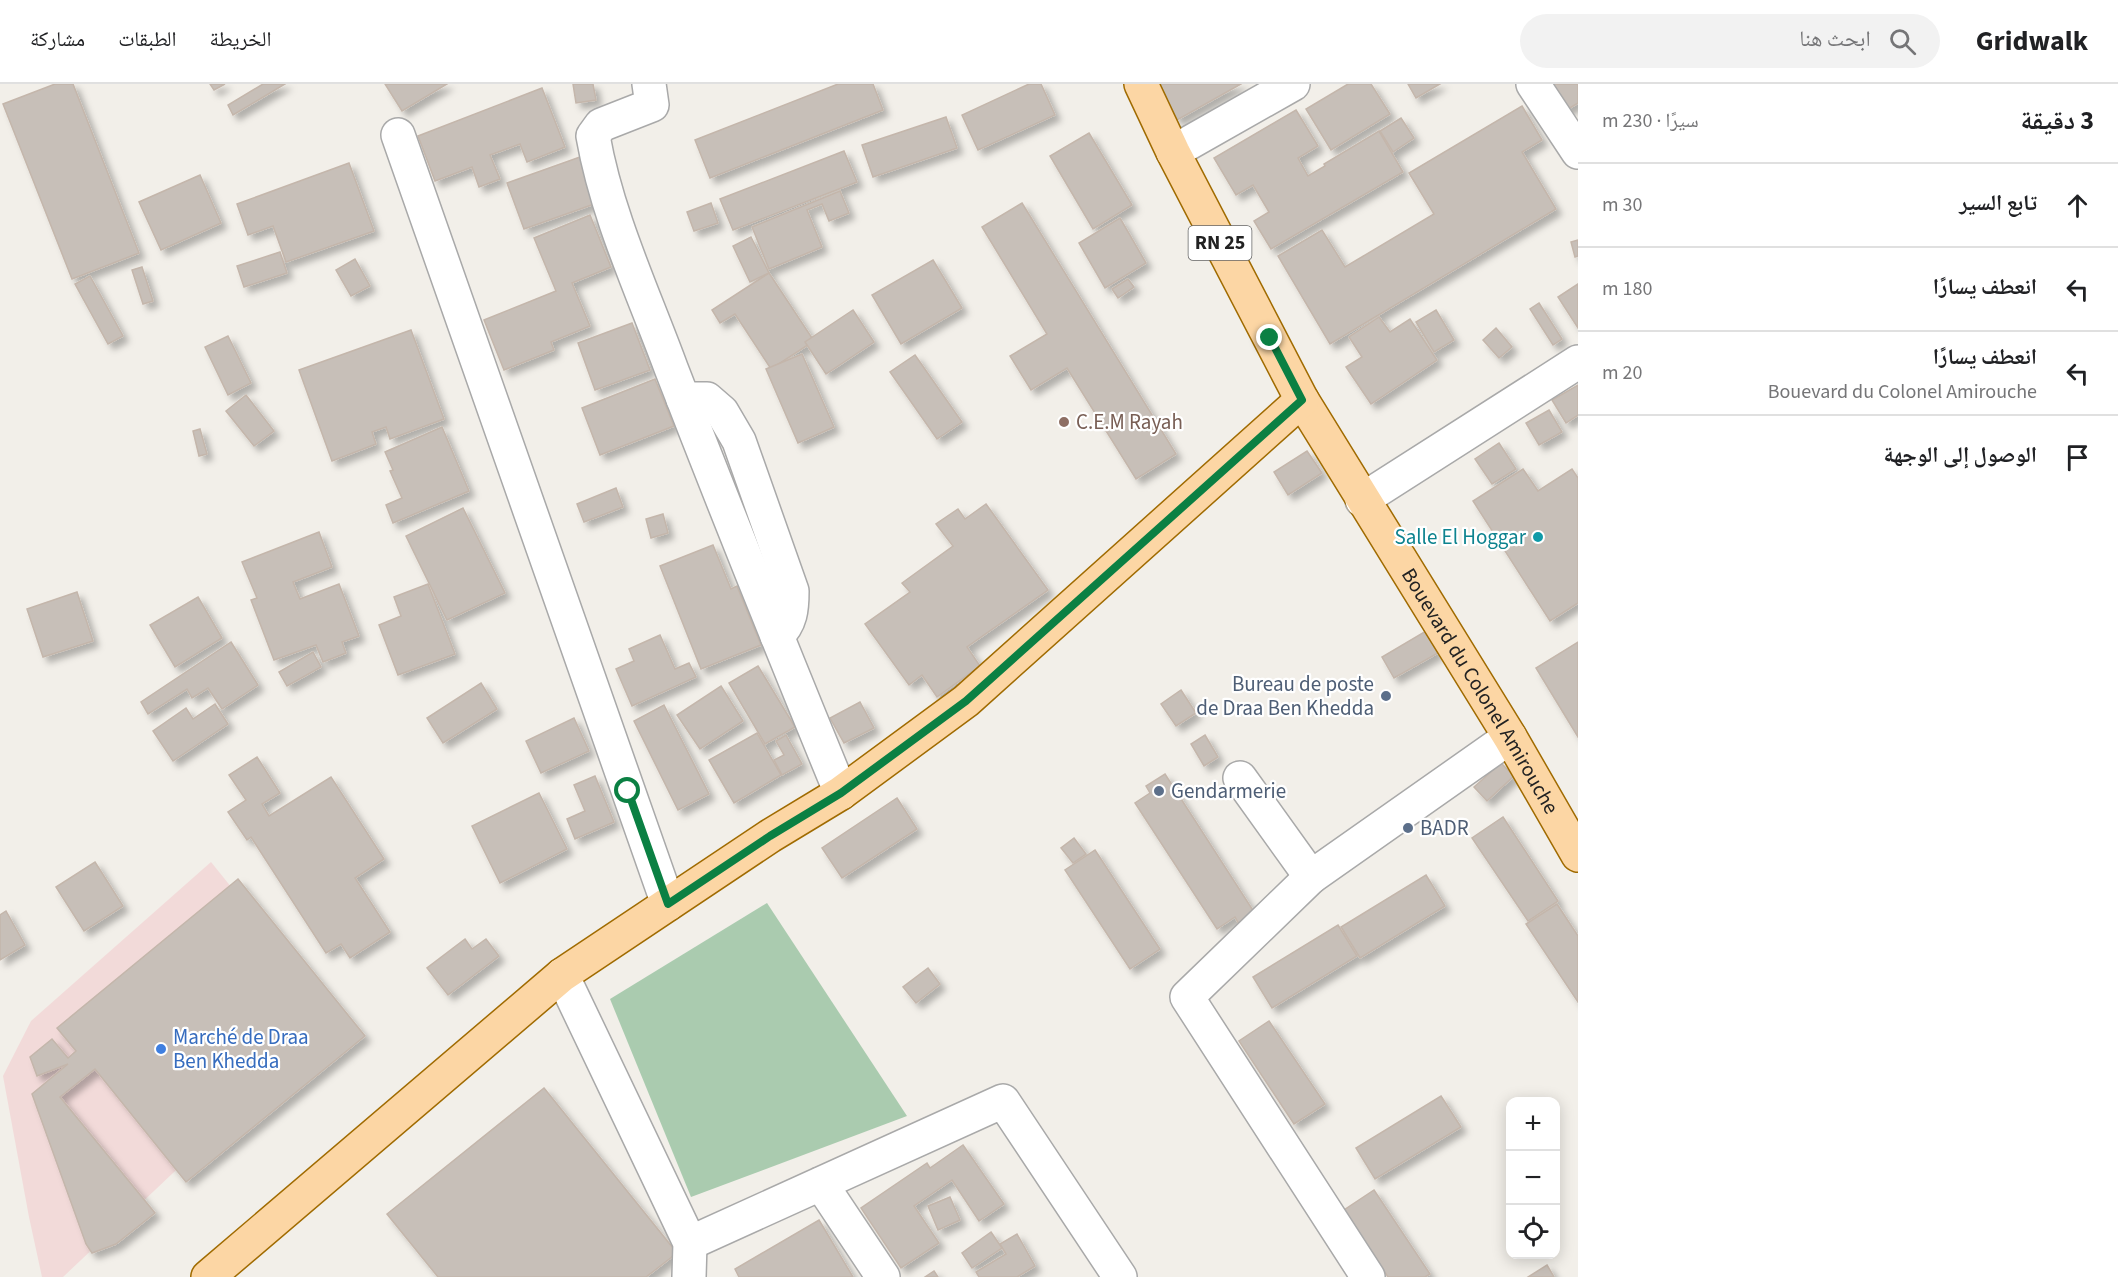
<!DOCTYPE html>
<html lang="ar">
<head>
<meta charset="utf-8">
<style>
  :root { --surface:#fff; --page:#f2f2f2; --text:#202124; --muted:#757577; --line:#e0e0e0 }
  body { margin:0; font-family:"Source Sans 3","Noto Naskh Arabic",sans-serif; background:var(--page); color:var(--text); direction:rtl }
  .controls { position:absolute; right:18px; bottom:18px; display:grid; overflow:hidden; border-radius:12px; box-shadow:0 3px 15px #0003 }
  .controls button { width:54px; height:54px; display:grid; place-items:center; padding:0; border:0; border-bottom:2px solid var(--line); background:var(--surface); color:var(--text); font:30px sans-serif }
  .stop { position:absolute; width:18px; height:18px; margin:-14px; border:4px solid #0b8043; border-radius:50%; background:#fff }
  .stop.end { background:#0b8043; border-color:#fff; box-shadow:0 2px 6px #0008 }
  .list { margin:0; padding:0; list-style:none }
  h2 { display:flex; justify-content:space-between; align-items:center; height:78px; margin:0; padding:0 24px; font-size:26px }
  h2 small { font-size:20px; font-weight:400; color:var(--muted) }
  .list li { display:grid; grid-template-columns:39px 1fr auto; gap:18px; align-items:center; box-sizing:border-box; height:84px; padding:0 24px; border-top:2px solid var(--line) }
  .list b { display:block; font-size:22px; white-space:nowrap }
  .list p { margin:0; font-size:20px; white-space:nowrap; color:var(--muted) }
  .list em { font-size:20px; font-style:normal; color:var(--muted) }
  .icon { flex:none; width:33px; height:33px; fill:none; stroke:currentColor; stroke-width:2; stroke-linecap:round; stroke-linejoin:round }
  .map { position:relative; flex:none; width:1578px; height:1193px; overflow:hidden; direction:ltr }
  header { display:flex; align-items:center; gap:36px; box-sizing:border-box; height:84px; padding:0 30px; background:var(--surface); border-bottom:2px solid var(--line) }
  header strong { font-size:28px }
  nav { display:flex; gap:33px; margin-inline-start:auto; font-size:21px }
  .search { width:420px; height:54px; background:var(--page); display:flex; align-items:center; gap:15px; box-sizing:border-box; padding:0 21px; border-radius:33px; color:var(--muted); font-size:22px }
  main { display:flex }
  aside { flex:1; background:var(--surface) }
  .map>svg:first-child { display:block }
  .commercial { fill:#f2dad9 }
  .cemetery { fill:#aacbaf }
  .building { fill:#c7bfb8; stroke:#c4b6ab; stroke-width:1.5; filter:url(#shadow) }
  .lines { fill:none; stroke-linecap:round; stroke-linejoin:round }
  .minor-casing { stroke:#a9a9a9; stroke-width:36 }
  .major-casing { stroke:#a06b00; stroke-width:36 }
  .minor { stroke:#fff; stroke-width:33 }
  .major { stroke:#fcd6a4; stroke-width:33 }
  .route { stroke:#0b8043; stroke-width:8 }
  .education-dot { fill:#8d6e63; stroke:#fff; stroke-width:2 }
  .culture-dot { fill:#0f9aa8; stroke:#fff; stroke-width:2 }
  .service-dot { fill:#5c6f8a; stroke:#fff; stroke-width:2 }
  .shop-dot { fill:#3f7fe0; stroke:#fff; stroke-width:2 }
  .labels { text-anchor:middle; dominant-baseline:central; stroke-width:4.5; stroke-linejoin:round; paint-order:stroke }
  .shield { fill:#fff; stroke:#646464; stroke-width:1.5 }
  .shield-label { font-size:20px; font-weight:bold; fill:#222 }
  .education-label { font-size:21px; fill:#785e54; stroke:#fff; text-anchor:start }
  .culture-label { font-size:21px; fill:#0d838f; stroke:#fff; text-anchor:end }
  .service-label { font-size:21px; fill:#4e5e75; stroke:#fff; text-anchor:start }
  .street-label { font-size:21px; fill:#222; stroke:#fff }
  .shop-label { font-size:21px; fill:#366cbe; stroke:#fff; text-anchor:start }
</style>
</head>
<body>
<header>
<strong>Gridwalk</strong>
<div class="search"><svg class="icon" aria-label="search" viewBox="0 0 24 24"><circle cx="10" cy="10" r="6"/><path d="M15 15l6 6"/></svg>ابحث هنا</div>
<nav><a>الخريطة</a><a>الطبقات</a><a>مشاركة</a></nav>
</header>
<main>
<aside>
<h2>3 دقيقة<small>سيرًا · 230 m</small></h2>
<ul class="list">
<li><svg class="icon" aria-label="ahead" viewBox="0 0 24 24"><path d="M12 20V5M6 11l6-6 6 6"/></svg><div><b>تابع السير</b></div><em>30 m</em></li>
<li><svg class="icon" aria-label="left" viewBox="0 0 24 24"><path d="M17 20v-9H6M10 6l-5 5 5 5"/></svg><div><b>انعطف يسارًا</b></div><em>180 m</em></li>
<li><svg class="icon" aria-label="left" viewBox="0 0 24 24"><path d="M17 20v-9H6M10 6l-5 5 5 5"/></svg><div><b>انعطف يسارًا</b><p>Bouevard du Colonel Amirouche</p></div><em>20 m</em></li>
<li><svg class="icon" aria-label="arrive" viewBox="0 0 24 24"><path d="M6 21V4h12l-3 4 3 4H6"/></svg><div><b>الوصول إلى الوجهة</b></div></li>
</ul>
</aside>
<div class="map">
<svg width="1578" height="1193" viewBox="0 0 1578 1193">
  <defs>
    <filter id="shadow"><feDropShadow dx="5.5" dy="5.5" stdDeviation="3" flood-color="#0004"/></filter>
  </defs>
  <rect width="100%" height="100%" fill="#f2efe9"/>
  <path class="commercial" d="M211 778 337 934 63 1193H42L29 1133 3 992 31 937Z"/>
  <path class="cemetery" d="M767 819 907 1032 691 1113 610 915Z"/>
  <g class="building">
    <path d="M55 0H73L139 169 72 195 3 20Z"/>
    <path d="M210 0H225L214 6Z"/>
    <path d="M263 0H285L233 31 228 21Z"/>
    <path d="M385 0H447L402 27Z"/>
    <path d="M573 0H593L596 16 576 19Z"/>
    <path d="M838 0H873L883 26 710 94 695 56Z"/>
    <path d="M1029 0H1041L1055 31 978 66 962 31Z"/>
    <path d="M1157 0H1241L1177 36Z"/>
    <path d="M1348 0H1371L1390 30 1331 66 1306 25Z"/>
    <path d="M1408 0H1440L1416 14Z"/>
    <path d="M1547 0H1578V19L1565 27Z"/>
    <path d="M542 4 565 63 527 78 520 60 490 71 500 95 479 103 472 83 435 97 418 52Z"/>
    <path d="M1522 22 1542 56 1522 68 1556 125 1330 260 1278 172 1322 146 1345 183 1434 130 1409 89Z"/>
    <path d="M1296 26 1318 62 1298 74 1308 92 1325 82 1324 80 1379 47 1403 88 1271 165 1254 137 1269 128 1253 101 1236 111 1214 74Z"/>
    <path d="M946 33 957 64 873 93 862 61Z"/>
    <path d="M1401 34 1414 54 1393 68 1380 47Z"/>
    <path d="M1089 49 1132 121 1093 145 1050 72Z"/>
    <path d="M844 67 857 98 733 146 720 115Z"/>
    <path d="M580 73 597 119 524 145 507 99Z"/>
    <path d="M349 79 374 147 286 178 273 142 248 151 237 120Z"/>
    <path d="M200 91 221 139 161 166 139 118Z"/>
    <path d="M840 107 849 129 829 137 822 120 807 126 822 163 769 185 752 143Z"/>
    <path d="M711 119 718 139 694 147 687 128Z"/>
    <path d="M1022 119 1176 370 1136 395 1067 284 1031 306 1010 272 1047 250 982 143Z"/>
    <path d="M590 131 611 183 572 199 590 242 551 258 554 266 504 286 484 236 556 207 534 154Z"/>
    <path d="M1120 134 1146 179 1105 204 1079 159Z"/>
    <path d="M751 153 769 189 750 198 733 162Z"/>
    <path d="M1578 156V172L1575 173 1571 158Z"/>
    <path d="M280 168 287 189 244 203 237 182Z"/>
    <path d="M355 175 370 202 351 212 336 186Z"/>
    <path d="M933 176 962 224 901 260 872 211Z"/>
    <path d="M142 183 153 217 143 220 132 186Z"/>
    <path d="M769 189 814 257 771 285 735 230 720 239 712 226Z"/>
    <path d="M90 192 123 252 108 260 75 200Z"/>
    <path d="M1128 195 1134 203 1118 214 1112 205Z"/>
    <path d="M1578 200V244L1558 213Z"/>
    <path d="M1539 219 1562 255 1553 261 1530 225Z"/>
    <path d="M853 226 874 258 826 290 805 258Z"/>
    <path d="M1436 226 1454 256 1434 268 1416 238Z"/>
    <path d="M1379 233 1390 248 1410 235 1437 276 1371 320 1346 283 1362 273 1349 253Z"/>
    <path d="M632 239 650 286 595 306 578 259Z"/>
    <path d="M1496 244 1512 263 1499 274 1483 256Z"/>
    <path d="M411 246 444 335 390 355 386 343 372 348 376 360 332 377 299 286Z"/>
    <path d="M228 252 251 299 228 311 205 263Z"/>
    <path d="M802 270 834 343 798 359 766 285Z"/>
    <path d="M915 271 962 338 937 355 890 288Z"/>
    <path d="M655 295 674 342 600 371 582 324Z"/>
    <path d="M1578 301V331L1566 339 1552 316Z"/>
    <path d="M246 311 274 347 254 362 226 327Z"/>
    <path d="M1549 326 1562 348 1539 361 1526 339Z"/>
    <path d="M442 343 469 407 393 439 386 421 402 414 390 387 393 386 385 368Z"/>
    <path d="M200 345 207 370 199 372 193 347Z"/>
    <path d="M1499 359 1516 385 1492 400 1475 375Z"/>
    <path d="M1307 367 1322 389 1288 411 1274 388Z"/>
    <path d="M1523 385 1538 407 1572 385 1578 394V519L1550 537 1473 417Z"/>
    <path d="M616 404 623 423 584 438 577 420Z"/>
    <path d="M986 420 1048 506 967 563 980 582 937 613 922 591 909 601 865 540 910 508 902 499 953 462 936 440 958 425 965 435Z"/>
    <path d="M463 424 505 509 447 536 406 452Z"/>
    <path d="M663 430 668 449 651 454 646 435Z"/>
    <path d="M319 448 332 483 293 498 300 515 339 500 359 552 342 558 346 569 323 578 316 561 274 576 251 516 257 514 242 478Z"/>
    <path d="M713 461 731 505 737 502 761 561 701 585 660 482Z"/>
    <path d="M428 500 455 570 398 591 379 541 401 532 394 513Z"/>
    <path d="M77 508 93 557 43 573 27 525Z"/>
    <path d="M198 513 222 554 175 583 150 541Z"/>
    <path d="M1426 547 1438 569 1394 594 1382 573Z"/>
    <path d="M660 551 675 585 689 579 696 593 632 622 616 585 634 577 629 565Z"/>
    <path d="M231 558 258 601 222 625 208 604 192 614 187 605 148 630 141 618Z"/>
    <path d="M1578 558V653L1536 584Z"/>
    <path d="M313 568 321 583 287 602 279 588Z"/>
    <path d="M758 582 795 643 765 660 729 599Z"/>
    <path d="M481 599 497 625 443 659 427 634Z"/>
    <path d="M721 602 743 637 700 665 677 631Z"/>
    <path d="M1181 606 1196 629 1176 642 1161 620Z"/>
    <path d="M860 618 874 644 844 659 830 634Z"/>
    <path d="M215 620 228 640 173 677 153 647 186 624 193 635Z"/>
    <path d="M664 621 709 710 678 726 634 637Z"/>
    <path d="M574 634 589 667 541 689 526 657Z"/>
    <path d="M757 649 781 691 734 719 709 676Z"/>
    <path d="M786 651 802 680 782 691 774 676 784 671 776 657Z"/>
    <path d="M1205 651 1218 673 1204 682 1191 660Z"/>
    <path d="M257 673 280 709 262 720 269 732 331 693 384 775 355 794 390 848 350 874 341 860 326 869 251 753 247 756 228 728 246 716 229 691Z"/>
    <path d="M1501 679 1514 692 1487 717 1474 703Z"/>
    <path d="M1165 690 1256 831 1240 842 1235 833 1217 845 1135 719 1150 709 1146 702Z"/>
    <path d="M595 692 614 738 575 755 567 735 585 727 574 701Z"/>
    <path d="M539 709 567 765 500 799 472 742Z"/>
    <path d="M897 714 917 745 842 794 822 764Z"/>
    <path d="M1503 733 1558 817 1528 837 1472 754Z"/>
    <path d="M1074 754 1086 770 1073 779 1061 764Z"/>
    <path d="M1095 766 1160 865 1130 885 1065 786Z"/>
    <path d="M95 778 123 822 84 847 56 803Z"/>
    <path d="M1426 791 1445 822 1360 874 1341 843Z"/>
    <path d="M238 795 365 952 186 1098 95 985 60 1013 155 1129 116 1160 92 1169 86 1160 32 1010 68 980 37 992 30 973 52 955 68 974 76 967 57 944Z"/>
    <path d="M1557 820 1578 852V918L1526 840Z"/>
    <path d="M6 827 25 861 0 876V831Z"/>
    <path d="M1338 841 1357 872 1272 924 1253 893Z"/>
    <path d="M465 855 472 865 486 855 499 872 448 911 427 884Z"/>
    <path d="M928 884 940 900 916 919 903 903Z"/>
    <path d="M1269 937 1325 1020 1294 1040 1239 957Z"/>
    <path d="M544 1004 677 1169 646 1193H438L387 1130Z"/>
    <path d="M1441 1012 1461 1043 1375 1095 1356 1064Z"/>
    <path d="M963 1061 1004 1120 979 1137 952 1096 914 1122 939 1159 901 1184 861 1124 927 1079 930 1084Z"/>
    <path d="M1374 1106 1430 1190 1425 1193H1388L1344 1126Z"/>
    <path d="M950 1113 960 1136 938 1146 928 1122Z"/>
    <path d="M819 1136 853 1193H739L735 1185Z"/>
    <path d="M991 1148 1002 1164 972 1184 962 1169Z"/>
    <path d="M1017 1150 1035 1182 1017 1193H979L976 1188 1006 1170 1000 1160Z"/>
    <path d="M1547 1181 1554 1193H1528Z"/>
    <path d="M934 1187 938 1193H925Z"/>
  </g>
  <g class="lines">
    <defs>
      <g id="minor">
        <path d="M649 0 652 21 601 41 593 52C607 132 643 208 671 284 726 426 783 568 841 709"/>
        <path d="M1533 0 1578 68"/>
        <path d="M398 51 668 820"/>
        <path d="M1173 68 1293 0"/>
        <path d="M683 315H707L722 328 739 357 792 507C792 525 791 539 777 552"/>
        <path d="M1362 416 1578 278"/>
        <path d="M1240 694 1311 793 1510 653"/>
        <path d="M1311 793 1187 913 1368 1193"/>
        <path d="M562 891 690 1159 689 1193"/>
        <path d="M821 1100 883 1193"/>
        <path d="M690 1159 1003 1017 1120 1193"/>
      </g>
      <g id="major">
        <path id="s1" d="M1141 0 1173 68 1302 316 1510 653 1578 771"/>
        <path d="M208 1193 562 891 770 752 841 709 966 617 1302 316"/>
      </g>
    </defs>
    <use href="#minor" class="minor-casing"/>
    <use href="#major" class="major-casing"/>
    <use href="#minor" class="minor"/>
    <use href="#major" class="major"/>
  </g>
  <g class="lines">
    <path class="route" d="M628 707 668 820 770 752 841 709 966 617 1302 316 1270 254"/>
  </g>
  <circle class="education-dot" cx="1064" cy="338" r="6"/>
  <circle class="culture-dot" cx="1538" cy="453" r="6"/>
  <g class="service-dot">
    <circle cx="1386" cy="612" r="6"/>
    <circle cx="1159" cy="707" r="6"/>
    <circle cx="1408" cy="744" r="6"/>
  </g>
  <circle class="shop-dot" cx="161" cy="965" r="6"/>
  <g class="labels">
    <rect class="shield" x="1188.5" y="142" width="63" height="34" rx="4.5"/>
    <g class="shield-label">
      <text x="1220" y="159">RN 25</text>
    </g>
    <g class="education-label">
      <text x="1076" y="338">C.E.M Rayah</text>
    </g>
    <g class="culture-label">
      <text x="1526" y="453">Salle El Hoggar</text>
    </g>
    <g class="service-label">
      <text x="1374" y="600" text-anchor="end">Bureau de poste<tspan x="1374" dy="24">de Draa Ben Khedda</tspan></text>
      <text x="1171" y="707">Gendarmerie</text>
      <text x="1420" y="744">BADR</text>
    </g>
    <g class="street-label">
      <text stroke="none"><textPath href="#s1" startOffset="696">Bouevard du Colonel Amirouche</textPath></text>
    </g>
    <g class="shop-label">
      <text x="173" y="953">Marché de Draa<tspan x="173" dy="24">Ben Khedda</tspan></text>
    </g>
  </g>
</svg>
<div class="controls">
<button>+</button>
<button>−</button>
<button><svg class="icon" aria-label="locate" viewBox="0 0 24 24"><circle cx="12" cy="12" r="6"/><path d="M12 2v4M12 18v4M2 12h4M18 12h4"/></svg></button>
</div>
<div class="stop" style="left:628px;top:707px"></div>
<div class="stop end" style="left:1270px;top:254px"></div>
</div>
</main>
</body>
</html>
